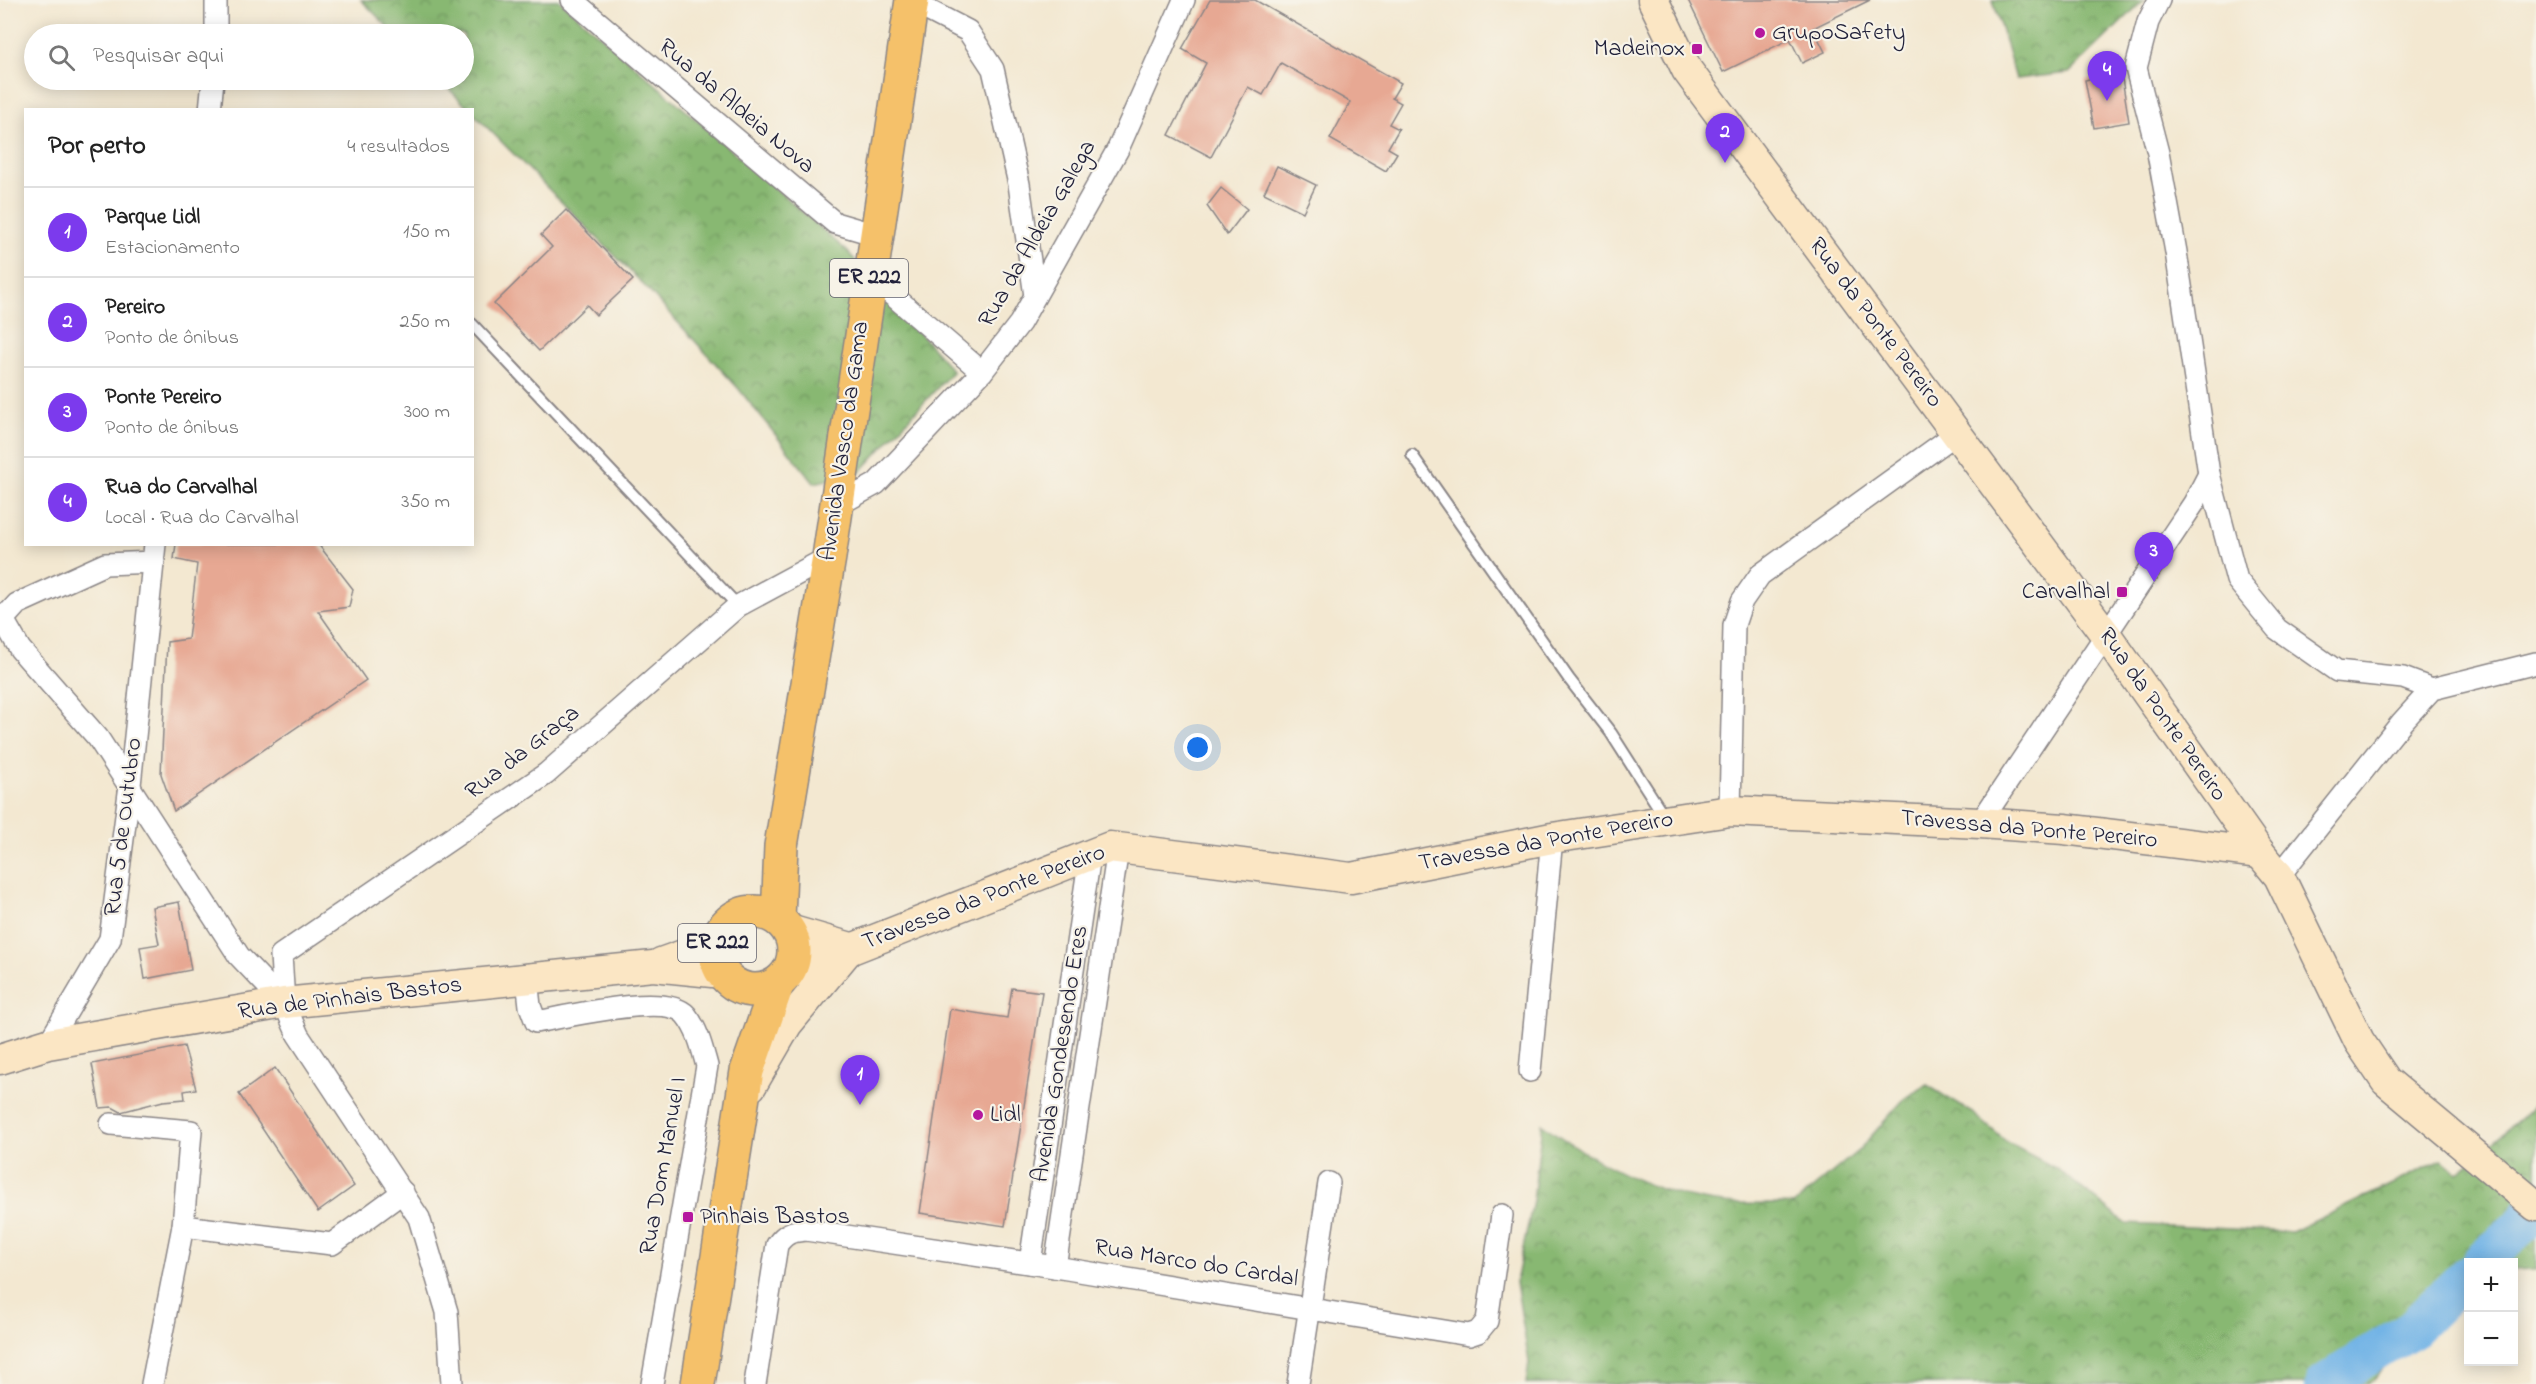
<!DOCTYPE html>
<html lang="pt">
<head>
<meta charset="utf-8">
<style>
  :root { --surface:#fff; --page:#f6f6f6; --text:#222; --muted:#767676; --line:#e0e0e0; --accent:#7c3aed }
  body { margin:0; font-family:"Indie Flower",sans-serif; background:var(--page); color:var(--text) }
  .controls { position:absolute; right:18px; bottom:18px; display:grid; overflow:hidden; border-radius:0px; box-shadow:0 3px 15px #0003 }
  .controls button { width:54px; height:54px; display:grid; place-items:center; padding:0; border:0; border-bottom:2px solid var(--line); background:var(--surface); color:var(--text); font:30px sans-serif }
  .you { position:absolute; left:1198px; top:748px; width:21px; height:21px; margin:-15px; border:4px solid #fff; border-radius:50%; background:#1a73e8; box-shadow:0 0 0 9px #1a73e833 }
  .badge { display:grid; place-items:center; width:39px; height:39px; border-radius:50%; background:var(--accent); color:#fff; font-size:20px; font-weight:700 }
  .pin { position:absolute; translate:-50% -50px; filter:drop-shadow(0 2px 3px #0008) }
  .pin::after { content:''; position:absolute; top:32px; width:21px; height:18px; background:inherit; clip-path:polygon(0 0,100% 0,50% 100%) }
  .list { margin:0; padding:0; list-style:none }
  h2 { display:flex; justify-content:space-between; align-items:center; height:78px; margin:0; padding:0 24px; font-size:26px }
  h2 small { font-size:20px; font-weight:400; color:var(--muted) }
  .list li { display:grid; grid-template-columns:39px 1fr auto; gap:18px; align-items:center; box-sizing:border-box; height:90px; padding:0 24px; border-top:2px solid var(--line) }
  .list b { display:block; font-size:22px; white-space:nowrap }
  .list p { margin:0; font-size:20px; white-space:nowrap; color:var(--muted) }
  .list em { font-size:20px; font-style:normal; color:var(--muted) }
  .icon { flex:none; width:33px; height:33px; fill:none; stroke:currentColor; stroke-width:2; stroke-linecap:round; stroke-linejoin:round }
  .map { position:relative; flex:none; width:2536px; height:1384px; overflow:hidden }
  .search { position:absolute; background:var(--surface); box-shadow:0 3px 15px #0003; left:24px; top:24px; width:450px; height:66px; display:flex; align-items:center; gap:15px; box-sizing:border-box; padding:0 21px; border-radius:33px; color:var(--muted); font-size:22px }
  .panel { position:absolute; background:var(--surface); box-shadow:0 3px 15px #0003; left:24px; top:108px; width:450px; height:438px; border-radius:0px }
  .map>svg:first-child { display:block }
  .forest { fill:url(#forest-crowns); stroke:#556d56; stroke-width:1.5 }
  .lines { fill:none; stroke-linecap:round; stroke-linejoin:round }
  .river { stroke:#71b3e6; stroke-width:39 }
  .building { fill:#e7a893 }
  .lane-casing { stroke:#8a8586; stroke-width:14 }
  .street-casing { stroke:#8a8586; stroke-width:24 }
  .secondary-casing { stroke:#8a8586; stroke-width:33 }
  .primary-casing { stroke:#8a8586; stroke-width:36 }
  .lane { stroke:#fff; stroke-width:10 }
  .street { stroke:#fff; stroke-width:21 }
  .secondary { stroke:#fbe6c4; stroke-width:30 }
  .primary { stroke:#f5c16b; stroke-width:33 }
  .poi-dot { fill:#b5179e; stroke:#f7f3e8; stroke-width:2 }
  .labels { text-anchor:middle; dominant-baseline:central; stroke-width:4.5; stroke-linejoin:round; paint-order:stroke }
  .shield { fill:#f7f3e8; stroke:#62616f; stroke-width:1.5 }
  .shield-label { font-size:22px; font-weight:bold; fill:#22223b }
  .poi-label { font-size:24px; fill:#22223b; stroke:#f7f3e8; text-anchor:start }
  .street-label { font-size:24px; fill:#22223b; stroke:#f7f3e8 }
</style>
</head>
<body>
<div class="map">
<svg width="2536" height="1384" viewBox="0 0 2536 1384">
  <defs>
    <pattern id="forest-crowns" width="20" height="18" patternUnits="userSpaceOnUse" patternTransform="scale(1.5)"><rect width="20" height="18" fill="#88b872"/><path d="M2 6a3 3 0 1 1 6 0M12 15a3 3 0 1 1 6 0" fill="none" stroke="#6f955f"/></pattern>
  </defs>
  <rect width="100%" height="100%" fill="#f7f3e8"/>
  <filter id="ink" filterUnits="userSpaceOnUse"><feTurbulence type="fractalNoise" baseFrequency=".0167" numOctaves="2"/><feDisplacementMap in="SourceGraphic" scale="12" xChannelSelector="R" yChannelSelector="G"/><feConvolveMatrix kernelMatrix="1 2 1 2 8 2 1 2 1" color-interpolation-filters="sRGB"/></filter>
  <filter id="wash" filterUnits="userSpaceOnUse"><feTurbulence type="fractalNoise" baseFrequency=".008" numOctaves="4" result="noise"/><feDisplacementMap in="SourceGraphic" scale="24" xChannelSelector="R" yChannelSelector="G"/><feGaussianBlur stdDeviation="1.35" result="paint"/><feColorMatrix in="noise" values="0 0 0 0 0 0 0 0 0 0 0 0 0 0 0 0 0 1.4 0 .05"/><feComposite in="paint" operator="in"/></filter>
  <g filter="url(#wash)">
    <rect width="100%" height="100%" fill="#f3e8d1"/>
    <g class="forest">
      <path d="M361 0H559L847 251 953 371 859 473 814 483 738 388 638 279 440 80H464V34H395Z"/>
      <path d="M1993 0H2144L2069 73 2016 79Z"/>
      <path d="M1927 1085 1974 1114 2008 1143 2057 1169 2127 1224 2292 1232 2442 1160 2458 1173 2531 1109 2536 1099V1269L2514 1270V1262H2468V1291L2414 1332 2375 1379 2367 1384H1526L1529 1362 1516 1282 1533 1201 1542 1124C1600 1166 1665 1201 1738 1204 1757 1205 1775 1203 1793 1205L1859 1150 1904 1099Z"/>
    </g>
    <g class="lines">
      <g class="river">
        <path d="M2481 1262 2524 1223 2536 1206"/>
        <path d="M2324 1384 2413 1328 2468 1274"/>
      </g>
    </g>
    <g id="blocks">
      <g class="building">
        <path d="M1210 0H1255L1401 83 1392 98 1401 103 1389 124 1399 129 1388 148 1397 153 1386 171 1330 139 1350 102 1281 63 1263 95 1248 87 1211 157 1169 135 1206 63 1182 49Z"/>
        <path d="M1688 0H1870L1813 28 1825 52 1802 63 1790 39 1723 72Z"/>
        <path d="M2121 72 2129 122 2094 128 2085 80Z"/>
        <path d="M1277 166 1316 185 1303 212 1264 193Z"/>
        <path d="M1221 188 1247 209 1227 235 1207 206Z"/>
        <path d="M566 210 633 280 596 315 587 305 539 351 494 304 552 247 541 235Z"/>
        <path d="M176 544H318L353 589 349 607 318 611 366 680 174 811 161 774 167 642 188 639 197 564 174 559Z"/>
        <path d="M179 902 191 970 145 979 140 947 159 944 152 907Z"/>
        <path d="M1012 988 1042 992 1005 1226 920 1213 950 1009 1007 1018Z"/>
        <path d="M184 1046 196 1089 184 1091 185 1099 163 1101 121 1112 112 1107 100 1108 92 1064Z"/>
        <path d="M275 1068 354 1186 318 1212 239 1094Z"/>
      </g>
    </g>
  </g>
  <g filter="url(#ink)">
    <use href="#blocks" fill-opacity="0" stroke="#8a8586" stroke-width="1.5"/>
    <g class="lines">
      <defs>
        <g id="lane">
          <path d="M472 324 738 606"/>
          <path d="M1412 455 1569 679 1611 733 1666 819"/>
        </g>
        <g id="street">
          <path d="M572 0 835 223 876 235"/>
          <path d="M2159 0 2148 22 2136 68 2158 153 2176 252 2209 474 2237 580 2277 629 2337 671 2403 678 2432 689"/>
          <path d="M912 2 968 31 993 69 1019 184 1035 296"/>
          <path d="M216 34V0"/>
          <path d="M210 110 213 80"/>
          <path d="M869 275 982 372"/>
          <path d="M836 506 876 484 982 372 1020 323 1118 149 1184 0"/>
          <path d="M0 614 20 649 98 738 239 956 284 1003"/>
          <path d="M0 623 17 604 105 564 154 562"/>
          <path d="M1730 811 1734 625 1742 601 1760 575 1957 433"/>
          <path d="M1980 823 2194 503 2209 474"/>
          <path d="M2279 876 2402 722 2432 689 2536 663"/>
          <path d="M527 979 530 1006 536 1022C565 1017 667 992 686 1015 698 1030 702 1048 707 1066L652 1384"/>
          <path d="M48 1044 110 939 130 785 155 544"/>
          <path d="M1530 1071 1552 838"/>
          <path d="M111 1124 191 1131 183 1226 152 1384"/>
          <path d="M183 1226 332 1244 403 1192"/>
          <path d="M1030 1263 1090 855"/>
          <path d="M1055 1267 1118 849"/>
          <path d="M452 1384 447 1312 419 1218 298 1035 284 1003 281 955 546 774 738 606 829 557"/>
          <path d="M755 1384 777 1245C785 1233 792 1231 806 1230L1055 1267 1469 1335 1478 1332 1487 1321 1502 1215"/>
          <path d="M1298 1384 1329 1183"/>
        </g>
        <g id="secondary">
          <path d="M1653 0 1687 70 2106 635 2260 853 2279 876 2359 1041 2386 1081 2536 1206"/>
          <path d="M789 930 851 948"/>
          <path d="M661 963 717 943"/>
          <path d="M788 974 1110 847 1351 878 1552 838 1730 811 1980 823 2064 829 2260 853"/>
          <path d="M0 1059 48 1044 284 1003 653 966 722 973"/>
          <path d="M751 1086 787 1024 845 954"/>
        </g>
        <g id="primary">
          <circle cx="755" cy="951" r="39"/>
          <path d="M778 919 781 846 829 557 912 0"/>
          <path d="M698 1384 747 1071 777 985"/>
        </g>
      </defs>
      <use href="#lane" class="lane-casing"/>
      <use href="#street" class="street-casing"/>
      <use href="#secondary" class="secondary-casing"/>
      <use href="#primary" class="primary-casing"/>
      <use href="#lane" class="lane"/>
      <use href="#street" class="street"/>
      <use href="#secondary" class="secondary"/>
      <use href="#primary" class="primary"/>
    </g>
  </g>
  <g class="poi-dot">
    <circle cx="1760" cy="33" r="6"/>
    <rect x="1691" y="43" width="12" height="12" rx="3"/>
    <rect x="2116" y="586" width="12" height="12" rx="3"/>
    <circle cx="978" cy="1115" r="6"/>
    <rect x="682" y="1211" width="12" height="12" rx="3"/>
  </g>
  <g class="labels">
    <g class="shield">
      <rect x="830" y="259" width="78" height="38" rx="4.5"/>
      <rect x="678" y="924" width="78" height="38" rx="4.5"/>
    </g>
    <g class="shield-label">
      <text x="869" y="278">ER 222</text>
      <text x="717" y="943">ER 222</text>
    </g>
    <g class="poi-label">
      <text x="1772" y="33">GrupoSafety</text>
      <text x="1685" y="49" text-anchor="end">Madeinox</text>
      <text x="2110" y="592" text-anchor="end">Carvalhal</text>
      <text x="990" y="1115">Lidl</text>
      <text x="700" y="1217">Pinhais Bastos</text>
    </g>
    <g class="street-label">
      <text transform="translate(736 107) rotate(40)">Rua da Aldeia Nova</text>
      <text transform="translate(1038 234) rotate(-60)">Rua da Aldeia Galega</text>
      <text transform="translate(1875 323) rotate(53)">Rua da Ponte Pereiro</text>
      <text transform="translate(845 441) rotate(-82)">Avenida Vasco da Gama</text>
      <text transform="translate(2162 715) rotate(55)">Rua da Ponte Pereiro</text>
      <text transform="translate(523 753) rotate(-38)">Rua da Graça</text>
      <text transform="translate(124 827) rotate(-83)">Rua 5 de Outubro</text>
      <text transform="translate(2029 830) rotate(5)">Travessa da Ponte Pereiro</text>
      <text transform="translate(1546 842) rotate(-10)">Travessa da Ponte Pereiro</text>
      <text transform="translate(984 898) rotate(-21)">Travessa da Ponte Pereiro</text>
      <text transform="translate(350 999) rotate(-7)">Rua de Pinhais Bastos</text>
      <text transform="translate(1061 1054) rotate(-81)">Avenida Gondesendo Eres</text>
      <text transform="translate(664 1166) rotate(-80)">Rua Dom Manuel I</text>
      <text transform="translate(1196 1264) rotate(9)">Rua Marco do Cardal</text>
    </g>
  </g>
</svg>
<div class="controls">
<button>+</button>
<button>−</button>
</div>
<div class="you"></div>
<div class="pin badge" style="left:860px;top:1105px">1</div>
<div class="pin badge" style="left:1725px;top:163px">2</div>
<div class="pin badge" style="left:2154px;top:582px">3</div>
<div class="pin badge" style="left:2107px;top:101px">4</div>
<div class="search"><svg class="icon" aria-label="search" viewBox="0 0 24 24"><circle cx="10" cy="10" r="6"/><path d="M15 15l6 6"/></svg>Pesquisar aqui</div>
<section class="panel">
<h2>Por perto<small>4 resultados</small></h2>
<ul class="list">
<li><span class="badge">1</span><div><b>Parque Lidl</b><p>Estacionamento</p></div><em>150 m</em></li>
<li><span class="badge">2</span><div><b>Pereiro</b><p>Ponto de ônibus</p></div><em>250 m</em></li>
<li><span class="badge">3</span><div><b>Ponte Pereiro</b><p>Ponto de ônibus</p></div><em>300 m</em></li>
<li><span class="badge">4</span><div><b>Rua do Carvalhal</b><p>Local · Rua do Carvalhal</p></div><em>350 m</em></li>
</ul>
</section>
</div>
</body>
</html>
